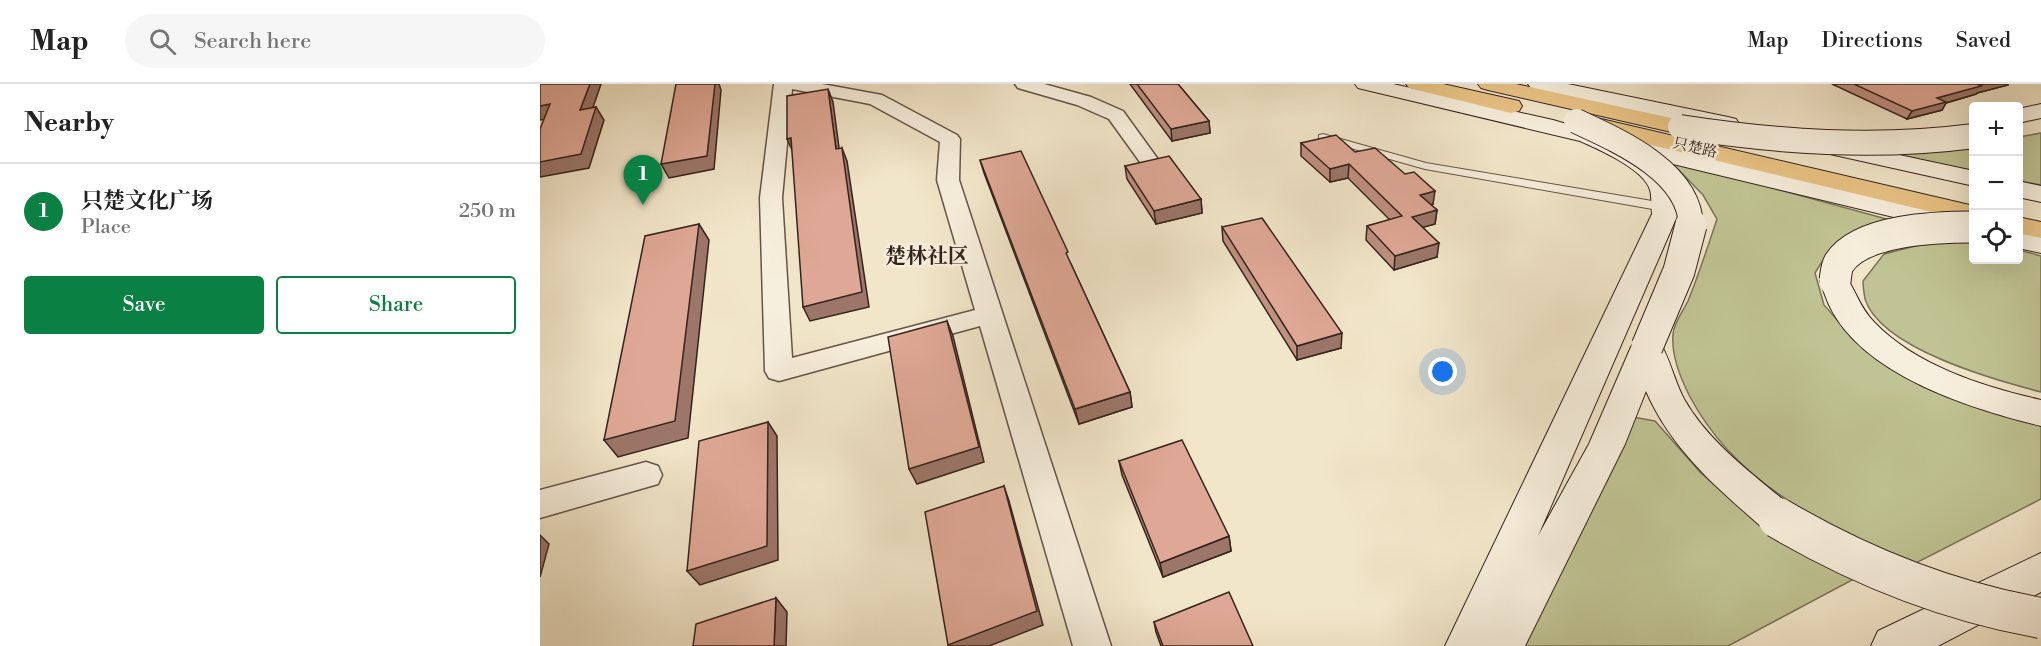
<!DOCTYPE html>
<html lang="en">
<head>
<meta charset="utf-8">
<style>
  :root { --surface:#fff; --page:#f6f6f6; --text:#222; --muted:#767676; --line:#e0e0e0; --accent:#0b8043 }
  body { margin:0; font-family:"Libre Bodoni","Noto Serif SC",serif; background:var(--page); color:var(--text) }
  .controls { position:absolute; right:18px; top:18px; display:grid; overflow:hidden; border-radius:6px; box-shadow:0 6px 24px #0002 }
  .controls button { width:54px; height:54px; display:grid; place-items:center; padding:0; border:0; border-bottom:2px solid var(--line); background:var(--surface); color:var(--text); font:30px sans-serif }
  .you { position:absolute; left:903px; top:288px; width:21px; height:21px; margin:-15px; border:4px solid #fff; border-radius:50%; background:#1a73e8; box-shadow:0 0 0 9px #1a73e833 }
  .badge { display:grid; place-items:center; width:39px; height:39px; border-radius:50%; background:var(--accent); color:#fff; font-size:20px; font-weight:700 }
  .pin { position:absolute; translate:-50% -50px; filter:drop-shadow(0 2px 3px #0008) }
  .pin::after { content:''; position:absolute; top:32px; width:21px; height:18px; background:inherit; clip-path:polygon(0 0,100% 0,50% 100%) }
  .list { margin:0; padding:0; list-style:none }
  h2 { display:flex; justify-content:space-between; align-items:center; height:78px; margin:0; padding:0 24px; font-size:26px }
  h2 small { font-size:20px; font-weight:400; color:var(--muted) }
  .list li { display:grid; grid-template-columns:39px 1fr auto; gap:18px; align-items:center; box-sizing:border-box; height:96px; padding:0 24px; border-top:2px solid var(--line) }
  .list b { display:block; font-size:22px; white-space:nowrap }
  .list p { margin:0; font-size:20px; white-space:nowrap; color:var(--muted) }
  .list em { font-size:20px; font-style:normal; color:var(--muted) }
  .actions { display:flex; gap:12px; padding:18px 24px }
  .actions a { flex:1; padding:14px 0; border:2px solid var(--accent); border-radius:6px; text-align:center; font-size:21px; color:var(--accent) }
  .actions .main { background:var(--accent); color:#fff }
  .icon { flex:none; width:33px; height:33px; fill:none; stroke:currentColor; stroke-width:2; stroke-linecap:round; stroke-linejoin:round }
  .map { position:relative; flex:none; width:1501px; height:562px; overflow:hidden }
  header { display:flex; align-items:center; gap:36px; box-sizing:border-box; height:84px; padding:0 30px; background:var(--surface); border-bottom:2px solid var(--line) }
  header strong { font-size:28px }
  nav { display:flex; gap:33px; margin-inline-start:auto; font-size:21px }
  .search { width:420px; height:54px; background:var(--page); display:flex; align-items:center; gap:15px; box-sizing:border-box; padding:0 21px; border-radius:33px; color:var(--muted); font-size:22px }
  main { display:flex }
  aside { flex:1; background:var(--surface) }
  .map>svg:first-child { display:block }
  .green { fill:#c0c393; stroke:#7a7358; stroke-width:1.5 }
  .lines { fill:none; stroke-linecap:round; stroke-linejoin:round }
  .service-casing { stroke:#645448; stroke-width:2 }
  .minor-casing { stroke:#645448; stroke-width:3 }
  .secondary-casing { stroke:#34231c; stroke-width:2 }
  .primary-casing { stroke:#34231c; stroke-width:2 }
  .trunk-casing { stroke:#34231c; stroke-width:2 }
  .service { fill:#f7efdd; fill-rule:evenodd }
  .minor { fill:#f7efdd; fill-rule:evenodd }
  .secondary { fill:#f7efdd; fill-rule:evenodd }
  .primary { fill:#e9c385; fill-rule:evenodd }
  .trunk { fill:#e9c385; fill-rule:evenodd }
  .secondary-bridge-far2-casing { stroke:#34231c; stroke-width:26; stroke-linecap:butt }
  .secondary-bridge-far1-casing { stroke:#34231c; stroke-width:33; stroke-linecap:butt }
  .secondary-bridge-casing { stroke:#34231c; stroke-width:42; stroke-linecap:butt }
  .secondary-bridge-far2 { stroke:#f7efdd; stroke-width:24 }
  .secondary-bridge-far1 { stroke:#f7efdd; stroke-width:31 }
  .secondary-bridge { stroke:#f7efdd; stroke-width:40 }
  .wall { fill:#c09081; stroke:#34231c; stroke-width:1.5 }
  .shaded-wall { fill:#9c7669; stroke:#34231c; stroke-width:1.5 }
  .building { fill:#dfa896; stroke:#34231c; stroke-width:1.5 }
  .labels { text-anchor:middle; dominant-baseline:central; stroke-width:5; stroke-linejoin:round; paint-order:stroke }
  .far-street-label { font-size:15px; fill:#34231c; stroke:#f7efdd }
  .quarter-label { font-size:21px; font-weight:bold; fill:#34231c; stroke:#f7efdd }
</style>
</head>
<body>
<header>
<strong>Map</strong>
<div class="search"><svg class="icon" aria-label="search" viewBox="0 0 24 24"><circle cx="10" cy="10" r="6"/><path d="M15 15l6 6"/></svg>Search here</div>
<nav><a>Map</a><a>Directions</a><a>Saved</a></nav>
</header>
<main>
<aside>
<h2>Nearby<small></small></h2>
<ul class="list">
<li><span class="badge">1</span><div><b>只楚文化广场</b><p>Place</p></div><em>250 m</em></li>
</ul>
<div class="actions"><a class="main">Save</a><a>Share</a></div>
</aside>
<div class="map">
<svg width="1501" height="562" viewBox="0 0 1501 562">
  <rect width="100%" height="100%" fill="#f2e6ca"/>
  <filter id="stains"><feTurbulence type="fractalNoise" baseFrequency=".00333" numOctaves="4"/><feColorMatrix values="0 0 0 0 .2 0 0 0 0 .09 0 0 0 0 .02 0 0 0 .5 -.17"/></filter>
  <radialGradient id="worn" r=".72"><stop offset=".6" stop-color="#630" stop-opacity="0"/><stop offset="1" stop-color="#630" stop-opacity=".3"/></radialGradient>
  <g class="green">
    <path d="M1501 49V101L1479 97V53Z"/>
    <path d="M1433 61V87L1349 70Z"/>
    <path d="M1129 76 1354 137C1309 149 1299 148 1275 189L1284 221 1314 255 1501 342V415L1374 480C1284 439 1198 404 1149 311 1140 293 1131 271 1133 250 1134 239 1143 227 1148 217 1159 190 1168 162 1177 135L1163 111Z"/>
    <path d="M1433 156 1434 176H1478L1479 166 1501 172V308C1455 296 1341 265 1325 215 1324 209 1323 203 1323 197L1344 170 1391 158Z"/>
    <path d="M1087 332 1115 337 1161 389 1200 424 1314 495 1188 562H970Z"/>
  </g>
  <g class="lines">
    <defs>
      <path id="service" d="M783 50 886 79 1124 119 1130 123 1124 127 885 85 779 55V51Z"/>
      <g id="minor">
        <path d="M234 0H282L342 11 417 51 420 55 419 96 571 562H533L440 242 239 297 229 294 225 287 220 114ZM252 5 330 20 400 58 397 96 435 226 252 274 242 114Z"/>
        <path d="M475 0H504L551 13 583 27 617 74 614 78H600L569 35 537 21 478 4Z"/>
        <path d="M106 378 118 382 122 391 118 400 0 434V406Z"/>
      </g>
      <g id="secondary">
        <path d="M815 0H853L1013 36 1074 54 1079 53 1430 135 1433 141 1430 147 1420 149 1108 74 1135 102 1138 130 998 452 1049 360 1091 263 1096 255 1107 252 1118 255C1130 274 1134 296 1144 315 1169 359 1214 391 1252 423L1258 434 1252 445 1238 450 1224 445C1178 405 1131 365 1106 307L1085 360 985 562H905L1112 130C1111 122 1112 113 1110 106 1104 85 1058 65 1040 57L818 4Z"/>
        <path d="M988 0H1028L1188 33 1196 35 1199 40 1196 45 1188 47 998 6 991 4Z"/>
        <path d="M1501 20V34L1478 39V25Z"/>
        <path d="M1280 54 1434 87V102L1272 66 1268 61 1272 56Z"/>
        <path d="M1478 97 1501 102V118L1478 113Z"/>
        <path d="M1478 147 1501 153V169L1478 164Z"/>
        <path d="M1295 188 1305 191C1316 207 1320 224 1334 238 1376 282 1444 303 1501 316V342C1432 325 1324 292 1290 223 1286 215 1283 205 1280 197L1285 191Z"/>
        <path d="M1501 469V508L1398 562H1331L1338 547Z"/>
      </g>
      <g id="primary">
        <path d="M1044 31 1434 122V138L1036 43 1033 38 1036 33Z"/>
        <path d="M1478 133 1501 138V154L1478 149Z"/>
      </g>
      <g id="trunk">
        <path d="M866 0H903L979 17 982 22 979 27 971 29 869 4Z"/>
        <path d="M938 0H976L1140 36 1148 38 1151 43 1148 48 1140 50 948 6 941 4Z"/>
      </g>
    </defs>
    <use href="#service" class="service-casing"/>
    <use href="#minor" class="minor-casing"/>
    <use href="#secondary" class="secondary-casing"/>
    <use href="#primary" class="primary-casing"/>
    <use href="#trunk" class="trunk-casing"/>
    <use href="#service" class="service"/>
    <use href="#minor" class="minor"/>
    <use href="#secondary" class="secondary"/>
    <use href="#primary" class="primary"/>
    <use href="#trunk" class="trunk"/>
    <defs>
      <g id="secondary-bridge-far2">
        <path d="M1036 37C1079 57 1151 88 1151 143"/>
        <path d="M1140 43C1239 58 1334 65 1434 52"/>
      </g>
      <g id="secondary-bridge-far1">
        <path d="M1295 197C1296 191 1296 184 1299 179 1321 145 1398 143 1434 143"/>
        <path d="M1107 263 1139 187 1151 141"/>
      </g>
      <path id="secondary-bridge" d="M1238 434C1321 483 1406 517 1501 534"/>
    </defs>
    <use href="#secondary-bridge-far2" class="secondary-bridge-far2-casing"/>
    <use href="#secondary-bridge-far1" class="secondary-bridge-far1-casing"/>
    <use href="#secondary-bridge" class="secondary-bridge-casing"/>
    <use href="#secondary-bridge-far2" class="secondary-bridge-far2"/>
    <use href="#secondary-bridge-far1" class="secondary-bridge-far1"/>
    <use href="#secondary-bridge" class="secondary-bridge"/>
  </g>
  <g class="wall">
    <path d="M590 0H638L669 37 670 49 632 57Z"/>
    <path d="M1292 0H1468V1L1437 9 1436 10 1406 19 1402 26 1367 35Z"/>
    <path d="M761 59 815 68 893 120 891 121 897 126 895 140 883 143 897 173 854 186 826 156 827 142 850 136 808 94 790 98 761 72Z"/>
    <path d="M440 76 531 180 590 308 592 323 539 340 444 89Z"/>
    <path d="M585 82 661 115 662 129 616 140 587 95Z"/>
    <path d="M682 143 801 264 757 276 683 157Z"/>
    <path d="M579 377 689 452 691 467 623 493 582 391Z"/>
    <path d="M614 538 713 562H621L616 548Z"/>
  </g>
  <g class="shaded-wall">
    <path d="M50 0H61L48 38 40 26Z"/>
    <path d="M175 0H179L181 6 174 85 129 94 121 80Z"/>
    <path d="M1444 0H1468V1L1437 9 1436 10 1406 19 1402 26 1367 35 1372 27 1397 14Z"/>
    <path d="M288 5 293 18 301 79 296 65Z"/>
    <path d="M10 20 19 33 0 36V22Z"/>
    <path d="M56 23 64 36 49 84 0 93V78Z"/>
    <path d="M669 37 670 49 632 57 631 45Z"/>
    <path d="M251 54 253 68 247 55Z"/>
    <path d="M302 64 307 77 329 223 270 237 263 223Z"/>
    <path d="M809 80 808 94 790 98V85Z"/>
    <path d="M895 107 893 120 879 124 880 111Z"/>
    <path d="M661 115 662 129 616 140 614 127Z"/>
    <path d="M897 126 895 140 870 147 872 133Z"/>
    <path d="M159 140 169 156 148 354 78 373 64 356Z"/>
    <path d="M899 159 897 173 854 186 855 172Z"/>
    <path d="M407 237 413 252 444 378 377 400 369 385Z"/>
    <path d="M802 249 801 264 757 276V262Z"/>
    <path d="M590 308 592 323 539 340 535 325Z"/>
    <path d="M228 338 237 352 238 476 160 501 147 487Z"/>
    <path d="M464 402 469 417 503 541 449 562H408Z"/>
    <path d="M0 451 9 460 0 493Z"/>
    <path d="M689 452 691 467 623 493 620 479Z"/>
    <path d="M236 514 247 528 246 562H234Z"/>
  </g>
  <g class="building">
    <path d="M0 0H50L40 26 56 23 41 70 0 78V45L10 20 0 22Z"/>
    <path d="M136 0H175L167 72 121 80Z"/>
    <path d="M597 0H638L669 37 631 45Z"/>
    <path d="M1314 0H1444L1439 1 1441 2 1397 14 1406 18 1372 27Z"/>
    <path d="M288 5 296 65 302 64 322 208 263 223 251 54 247 55V12Z"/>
    <path d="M796 51 815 68 835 64 865 90 874 88 895 107 880 111 897 126 872 133 899 159 855 172 827 142 862 132 809 80 790 85 761 59Z"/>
    <path d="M481 67 528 168 526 169 590 308 535 325 440 76Z"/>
    <path d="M629 72 661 115 614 127 585 82Z"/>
    <path d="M722 134 802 249 757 262 682 143Z"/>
    <path d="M159 140 135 337 64 356 105 152Z"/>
    <path d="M407 237 439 363 369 385 348 253Z"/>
    <path d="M228 338 227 462 147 487 159 357Z"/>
    <path d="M642 356 689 452 620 479 579 377Z"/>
    <path d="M464 402 497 527 408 561 385 428Z"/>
    <path d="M689 508 713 562H623L614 538Z"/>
    <path d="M236 514 234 562H153L156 540Z"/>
  </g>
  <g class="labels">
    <g class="far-street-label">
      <text transform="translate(1155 64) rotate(13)">只楚路</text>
    </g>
    <g class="quarter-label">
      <text x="387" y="173">楚林社区</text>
    </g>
  </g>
  <rect width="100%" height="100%" filter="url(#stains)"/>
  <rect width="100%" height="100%" fill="url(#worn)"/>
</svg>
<div class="controls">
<button>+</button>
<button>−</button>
<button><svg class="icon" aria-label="locate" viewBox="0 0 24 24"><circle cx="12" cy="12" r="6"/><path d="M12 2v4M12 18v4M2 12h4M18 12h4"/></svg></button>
</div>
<div class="you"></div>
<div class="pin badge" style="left:103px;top:121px">1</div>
</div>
</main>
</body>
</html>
